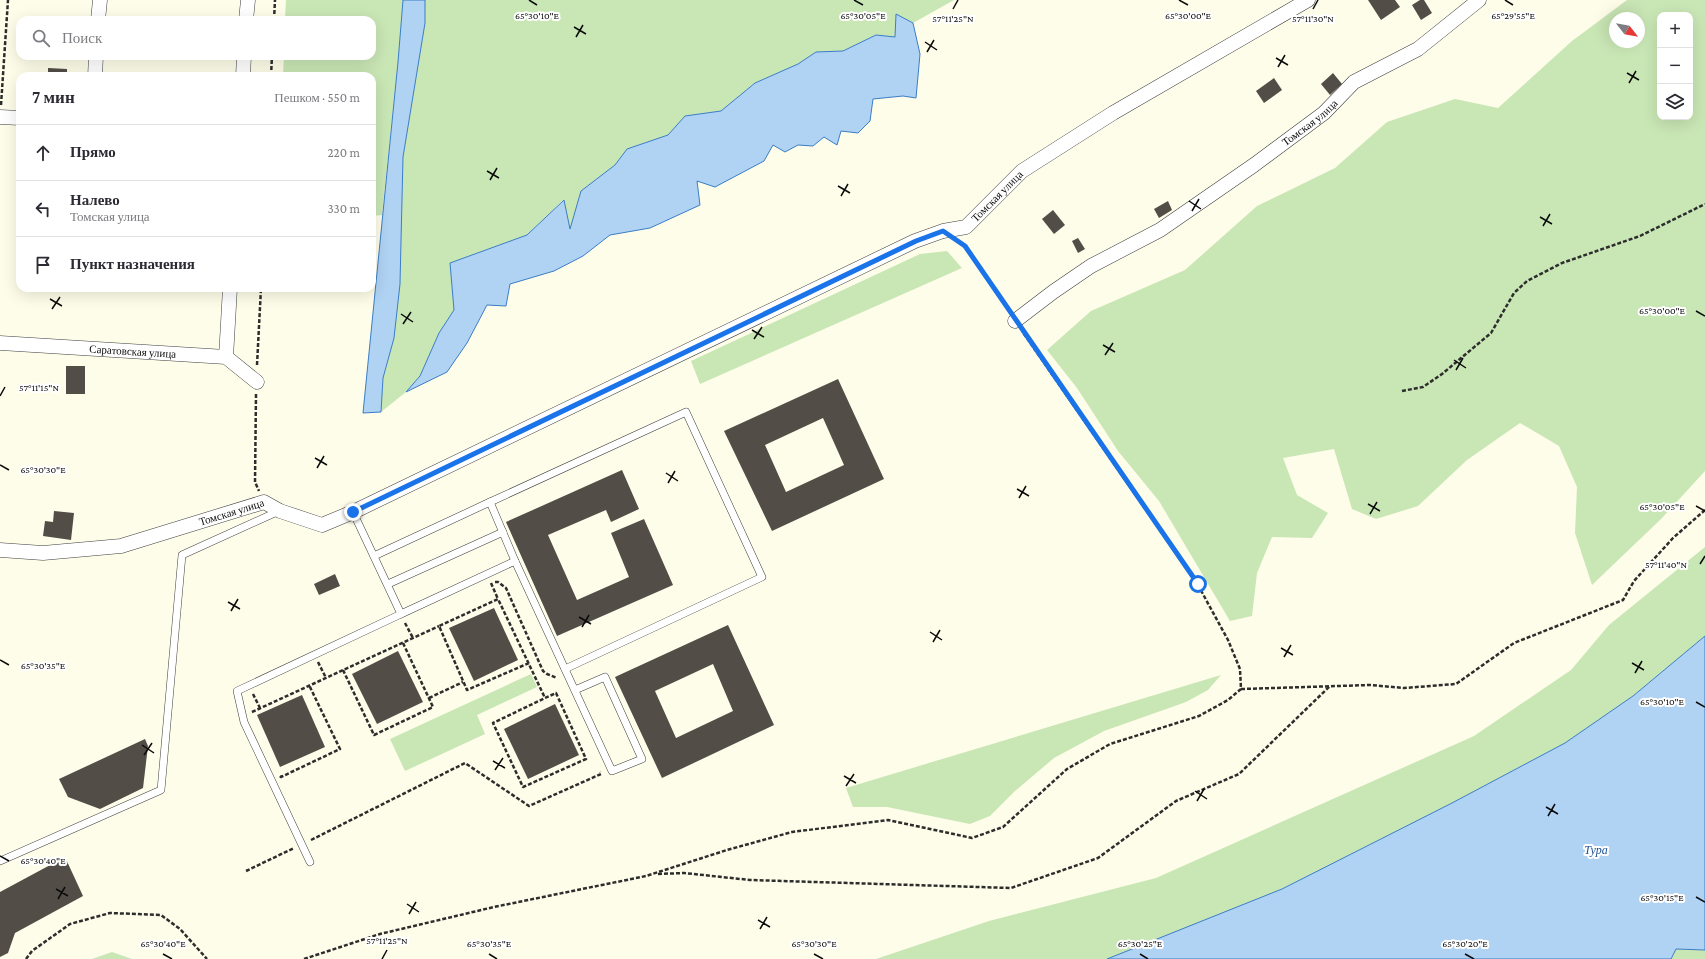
<!DOCTYPE html>
<html lang="ru">
<head>
<meta charset="utf-8">
<style>
  :root { --surface:#fff; --page:#f2f2f3; --text:#2b2b33; --muted:#7c7c81; --line:#e1e1e2 }
  body { margin:0; font-family:"Crimson Pro",serif; background:var(--page); color:var(--text) }
  .controls { position:absolute; right:12px; top:12px; display:grid; overflow:hidden; border-radius:8px; box-shadow:0 4px 16px #0002 }
  .controls button { width:36px; height:36px; display:grid; place-items:center; padding:0; border:0; border-bottom:1px solid var(--line); background:var(--surface); color:var(--text); font:20px sans-serif }
  .compass { position:absolute; left:1609px; top:12px; width:36px; height:36px; border-radius:50%; background:var(--surface); box-shadow:0 4px 16px #0002; rotate:121deg }
  .stop { position:absolute; width:12px; height:12px; margin:-9px; border:3px solid #1a73e8; border-radius:50%; background:#fff }
  .stop.end { background:#1a73e8; border-color:#fff; box-shadow:0 1px 4px #0008 }
  .list { margin:0; padding:0; list-style:none }
  h2 { display:flex; justify-content:space-between; align-items:center; height:52px; margin:0; padding:0 16px; font-size:17px }
  h2 small { font-size:13px; font-weight:400; color:var(--muted) }
  .list li { display:grid; grid-template-columns:26px 1fr auto; gap:12px; align-items:center; box-sizing:border-box; height:56px; padding:0 16px; border-top:1px solid var(--line) }
  .list b { display:block; font-size:15px; white-space:nowrap }
  .list p { margin:0; font-size:13px; white-space:nowrap; color:var(--muted) }
  .list em { font-size:13px; font-style:normal; color:var(--muted) }
  .icon { flex:none; width:22px; height:22px; fill:none; stroke:currentColor; stroke-width:2; stroke-linecap:round; stroke-linejoin:round }
  .map { position:relative; flex:none; width:1705px; height:959px; overflow:hidden }
  .search { position:absolute; background:var(--surface); box-shadow:0 4px 16px #0002; left:16px; top:16px; width:360px; height:44px; display:flex; align-items:center; gap:10px; box-sizing:border-box; padding:0 14px; border-radius:12px; color:var(--muted); font-size:15px }
  .panel { position:absolute; background:var(--surface); box-shadow:0 4px 16px #0002; left:16px; top:72px; width:360px; height:220px; border-radius:12px }
  .map>svg:first-child { display:block }
  .green { fill:#c9e6b5; fill-rule:evenodd }
  .water { fill:#b0d2f3; stroke:#3a7dc7 }
  .building { fill:#534d48; fill-rule:evenodd }
  .lines { fill:none; stroke-linecap:round; stroke-linejoin:round }
  .service-casing { stroke:#3e3e3e; stroke-width:8 }
  .minor-casing { stroke:#3e3e3e; stroke-width:15 }
  .path { stroke:#2d2d2d; stroke-width:2.5; stroke-dasharray:4 2; stroke-linecap:butt }
  .service { stroke:#fff; stroke-width:7 }
  .minor { stroke:#fff; stroke-width:14 }
  .route { stroke:#1a73e8; stroke-width:5 }
  .ticks { fill:none; stroke:#0b0b0b; stroke-width:1.5 }
  .labels { text-anchor:middle; dominant-baseline:central; stroke-width:4; stroke-linejoin:round; paint-order:stroke }
  .street-label { font-size:11px; fill:#0b0b0b; stroke:#fff }
  .water-label { font-size:12px; font-style:italic; fill:#1a5196; stroke:#fff }
  .ticks-label { font-size:10px; text-anchor:middle; fill:#0b0b0b; stroke:#fff; stroke-width:4; stroke-linejoin:round; paint-order:stroke }
</style>
</head>
<body>
<div class="map">
<svg width="1705" height="959" viewBox="0 0 1705 959">
  <rect width="100%" height="100%" fill="#fefde9"/>
  <g class="green">
    <path d="M286 0H403L398 62 382 215 372 216V76H283L284 56H372V20H285Z"/>
    <path d="M425 0H954L913 23 896 15 895 37 876 35 843 51 816 52 798 64 755 83 721 111 685 116 668 135 627 149 615 165 581 191 570 229 563 200 527 235 450 263 454 310 439 333 420 376 406 392 381 412 383 378 394 338 400 284 403 157 425 23Z"/>
    <path d="M1627 0H1705V471L1661 519 1592 585 1575 533 1577 487 1559 446 1520 423 1467 460 1418 506 1376 519 1352 509 1334 449 1283 458 1297 495 1328 513 1312 538 1272 537 1257 573 1252 616 1230 621 1159 501 1118 451 1077 388 1047 350 1091 311 1185 270 1257 206 1335 168 1387 122 1455 99 1498 108 1572 41ZM1660 15H1690V117H1660ZM1615 18H1639V42H1615Z"/>
    <path d="M947 251 962 268 700 384 691 361 920 254Z"/>
    <path d="M1705 547V636L1633 696 1565 743 1452 803 1282 889 1144 945 1107 959H876L989 921 1156 878 1474 736 1571 670 1609 625Z"/>
    <path d="M531 674 537 687 477 715 485 734 405 771 390 739Z"/>
    <path d="M1221 675 1208 690 1186 702 1104 731 1054 758 1015 791 990 816 970 824 887 807H853L846 788Z"/>
    <path d="M1675 949 1705 950V959H1671Z"/>
    <path d="M112 952 132 959H92Z"/>
  </g>
  <g class="water">
    <path d="M403 0H425V23L403 157 400 284 394 338 383 378 381 412 363 413 398 62Z"/>
    <path d="M896 14 913 23 920 54 916 98 903 96 873 99 870 121 858 133 841 131 837 145 824 137 813 146 798 145 785 152 773 145 764 161 715 187 697 181 700 205 650 228 610 235 583 256 554 271 510 284 506 306 487 305 467 343 447 372 406 392 420 376 439 333 454 310 450 263 527 235 564 200 570 229 581 191 615 165 627 149 668 135 685 116 721 111 755 83 798 64 816 52 843 51 876 35 895 37Z"/>
    <path d="M1705 636V950L1676 949 1671 959H1107L1282 889 1452 803 1565 743 1633 696Z"/>
  </g>
  <g class="building">
    <path d="M1368 0H1395L1400 7 1381 20Z"/>
    <path d="M1420 0H1424L1432 13 1421 20 1412 5Z"/>
    <path d="M48 68 67 69V76H48Z"/>
    <path d="M1333 73 1342 84 1330 95 1321 84Z"/>
    <path d="M1274 78 1282 90 1264 103 1256 91Z"/>
    <path d="M1168 201 1172 210 1159 218 1154 209Z"/>
    <path d="M1053 210 1065 225 1054 234 1042 219Z"/>
    <path d="M1078 238 1085 249 1078 253 1072 241Z"/>
    <rect x="66" y="366" width="19" height="28"/>
    <path d="M838 379 884 479 772 531 724 431ZM823 418 844 465 786 492 765 445Z"/>
    <path d="M622 470 639 509 611 522 606 510 548 535 577 600 629 577 611 533 644 519 673 585 557 636 506 522Z"/>
    <path d="M54 511 74 513 71 540 43 536 45 521 53 522Z"/>
    <path d="M335 574 340 586 319 595 314 584Z"/>
    <path d="M494 608 518 660 474 681 449 628Z"/>
    <path d="M728 625 774 725 662 778 615 677ZM713 664 733 711 676 738 655 691Z"/>
    <path d="M398 651 423 702 377 724 352 674Z"/>
    <path d="M302 695 325 747 280 767 257 715Z"/>
    <path d="M555 704 579 755 528 779 504 729Z"/>
    <path d="M145 739 148 746 143 788 100 809 68 797 59 779Z"/>
    <path d="M65 857 83 896 15 933 8 953 0 957V892Z"/>
  </g>
  <g class="lines">
    <defs>
      <g id="service">
        <path d="M490 502 686 412 762 577 565 669"/>
        <path d="M374 556 490 502 515 561"/>
        <path d="M388 584 503 532"/>
        <path d="M401 614 515 561 612 771 642 759 605 677 575 690"/>
        <path d="M0 861 161 790 182 555 279 511"/>
        <path d="M310 862 244 722 237 691 401 614 353 512"/>
      </g>
      <g id="minor">
        <path d="M98 20 100 0"/>
        <path d="M246 20 248 0"/>
        <path d="M95 76 96 56"/>
        <path d="M243 76 244 56"/>
        <path d="M0 117 20 118"/>
        <path id="s1" d="M1015 321 1053 292 1091 266 1160 230 1254 165 1324 113 1354 82 1418 49 1479 0"/>
        <path id="s2" d="M0 343 226 357 257 382"/>
        <path d="M226 357 230 288"/>
        <path id="s3" d="M0 550 43 553 121 546 264 502 280 511 322 525 353 512 915 241 943 231 966 227 1022 171 1113 113 1308 0"/>
      </g>
    </defs>
    <use href="#service" class="service-casing"/>
    <use href="#minor" class="minor-casing"/>
    <g class="path">
      <path d="M274 20 275 0"/>
      <path d="M271 76 272 56"/>
      <path d="M1 105 8 0"/>
      <path d="M958 242 965 246 1008 310"/>
      <path d="M257 365 261 288"/>
      <path d="M1402 391 1423 387 1442 374 1491 333 1514 293 1527 281 1562 263 1640 236 1705 204"/>
      <path d="M256 394 255 482 259 491"/>
      <path d="M495 582H498L506 588 543 671 547 674 557 678"/>
      <path d="M491 583 498 599"/>
      <path d="M405 623 413 638"/>
      <path d="M318 662 326 678"/>
      <path d="M529 663 467 690 439 626 498 599 545 698 556 693 586 759 523 787 493 723 545 698"/>
      <path d="M343 670 374 735 433 707 403 643"/>
      <path d="M1241 689 1370 685 1404 688 1456 684 1514 643 1623 600 1634 581 1673 538 1705 510"/>
      <path d="M253 694 260 708"/>
      <path d="M429 698 463 682"/>
      <path d="M252 712 439 626"/>
      <path d="M280 776 281 777 340 749 309 685"/>
      <path d="M311 840 465 763 529 806 601 774 600 772"/>
      <path d="M246 871 294 848"/>
      <path d="M658 874 684 873 750 880 1011 888 1098 858 1176 801 1239 774 1330 686"/>
      <path d="M26 959 32 951 70 924 110 913 161 915 180 929 207 959"/>
      <path d="M304 959 380 934 494 907 646 876 727 850 792 832 888 820 972 838 1003 827 1067 769 1110 744 1199 716 1228 700 1241 689 1240 669 1228 640 1198 585 1022 331"/>
    </g>
    <use href="#service" class="service"/>
    <use href="#minor" class="minor"/>
  </g>
  <g class="lines">
    <path class="route" d="M353 512 916 241 943 231 965 246 1198 584"/>
  </g>
  <path class="ticks" d="M529 0 537 5M854 0 863 5M1179 0 1188 5M1505 0 1513 5M953 9 958 0M1313 9 1318 0M574 27 586 34M576 37 583 25M925 42 937 50M927 52 934 40M1276 58 1288 65M1278 67 1285 55M1627 73 1639 80M1629 83 1636 71M487 171 499 178M490 180 497 168M838 186 850 193M841 196 848 184M1189 201 1201 209M1192 211 1199 199M1540 217 1552 224M1543 226 1550 214M50 299 62 306M52 309 60 297M1696 311 1705 316M401 314 413 322M403 324 411 312M752 330 764 337M754 339 762 327M1103 345 1115 352M1105 355 1113 343M1454 360 1466 368M1456 370 1463 358M0 396 5 387M315 458 327 465M0 465 9 470M317 468 324 456M666 473 678 481M668 483 675 471M1017 489 1029 496M1019 498 1026 486M1368 504 1380 511M1696 506 1705 511M1370 514 1377 502M1700 564 1705 556M228 602 240 609M231 611 238 599M579 617 591 624M582 627 589 615M930 632 942 640M933 642 940 630M1281 648 1293 655M1284 657 1291 645M0 660 9 665M1632 663 1644 670M1635 673 1642 661M1696 702 1705 707M142 745 154 753M144 755 152 743M493 761 505 768M495 770 503 758M844 776 856 783M846 786 854 774M1195 791 1207 799M1197 801 1204 789M1546 807 1558 814M1548 816 1555 804M0 856 9 861M56 889 68 896M1696 897 1705 902M58 899 65 887M407 904 419 912M409 914 416 902M758 920 770 927M760 929 767 917M163 954 172 959M489 954 497 959M814 954 823 959M1140 954 1148 959M1465 954 1474 959M382 959 387 950"/>
  <g class="labels">
    <g class="street-label">
      <text stroke="none"><textPath href="#s1" startOffset="356">Томская улица</textPath></text>
      <text stroke="none"><textPath href="#s3" startOffset="1088">Томская улица</textPath></text>
      <text stroke="none"><textPath href="#s2" startOffset="133">Саратовская улица</textPath></text>
      <text stroke="none"><textPath href="#s3" startOffset="237">Томская улица</textPath></text>
    </g>
    <g class="water-label">
      <text x="1596" y="850">Тура</text>
    </g>
  </g>
  <g class="ticks-label">
    <text x="537" y="19">65°30'10"E</text>
    <text x="863" y="19">65°30'05"E</text>
    <text x="1188" y="19">65°30'00"E</text>
    <text x="1513" y="19">65°29'55"E</text>
    <text x="953" y="22">57°11'25"N</text>
    <text x="1313" y="22">57°11'30"N</text>
    <text x="1662" y="314">65°30'00"E</text>
    <text x="39" y="391">57°11'15"N</text>
    <text x="43" y="473">65°30'30"E</text>
    <text x="1662" y="510">65°30'05"E</text>
    <text x="1666" y="568">57°11'40"N</text>
    <text x="43" y="669">65°30'35"E</text>
    <text x="1662" y="705">65°30'10"E</text>
    <text x="43" y="864">65°30'40"E</text>
    <text x="1662" y="901">65°30'15"E</text>
    <text x="387" y="944">57°11'25"N</text>
    <text x="163" y="947">65°30'40"E</text>
    <text x="489" y="947">65°30'35"E</text>
    <text x="814" y="947">65°30'30"E</text>
    <text x="1140" y="947">65°30'25"E</text>
    <text x="1465" y="947">65°30'20"E</text>
  </g>
</svg>
<div class="controls">
<button>+</button>
<button>−</button>
<button><svg class="icon" aria-label="layers" viewBox="0 0 24 24"><path d="M12 4l9 5-9 5-9-5zM3 14l9 5 9-5"/></svg></button>
</div>
<svg class="compass" viewBox="-18 -18 36 36"><path d="M0-13l5 13h-10z" fill="#e53935"/><path d="M0 13l5-13h-10z" fill="#7c7c81"/></svg>
<div class="stop" style="left:1198px;top:584px"></div>
<div class="stop end" style="left:353px;top:512px"></div>
<div class="search"><svg class="icon" aria-label="search" viewBox="0 0 24 24"><circle cx="10" cy="10" r="6"/><path d="M15 15l6 6"/></svg>Поиск</div>
<section class="panel">
<h2>7 мин<small>Пешком · 550 m</small></h2>
<ul class="list">
<li><svg class="icon" aria-label="ahead" viewBox="0 0 24 24"><path d="M12 20V5M6 11l6-6 6 6"/></svg><div><b>Прямо</b></div><em>220 m</em></li>
<li><svg class="icon" aria-label="left" viewBox="0 0 24 24"><path d="M17 20v-9H6M10 6l-5 5 5 5"/></svg><div><b>Налево</b><p>Томская улица</p></div><em>330 m</em></li>
<li><svg class="icon" aria-label="arrive" viewBox="0 0 24 24"><path d="M6 21V4h12l-3 4 3 4H6"/></svg><div><b>Пункт назначения</b></div></li>
</ul>
</section>
</div>
</body>
</html>
